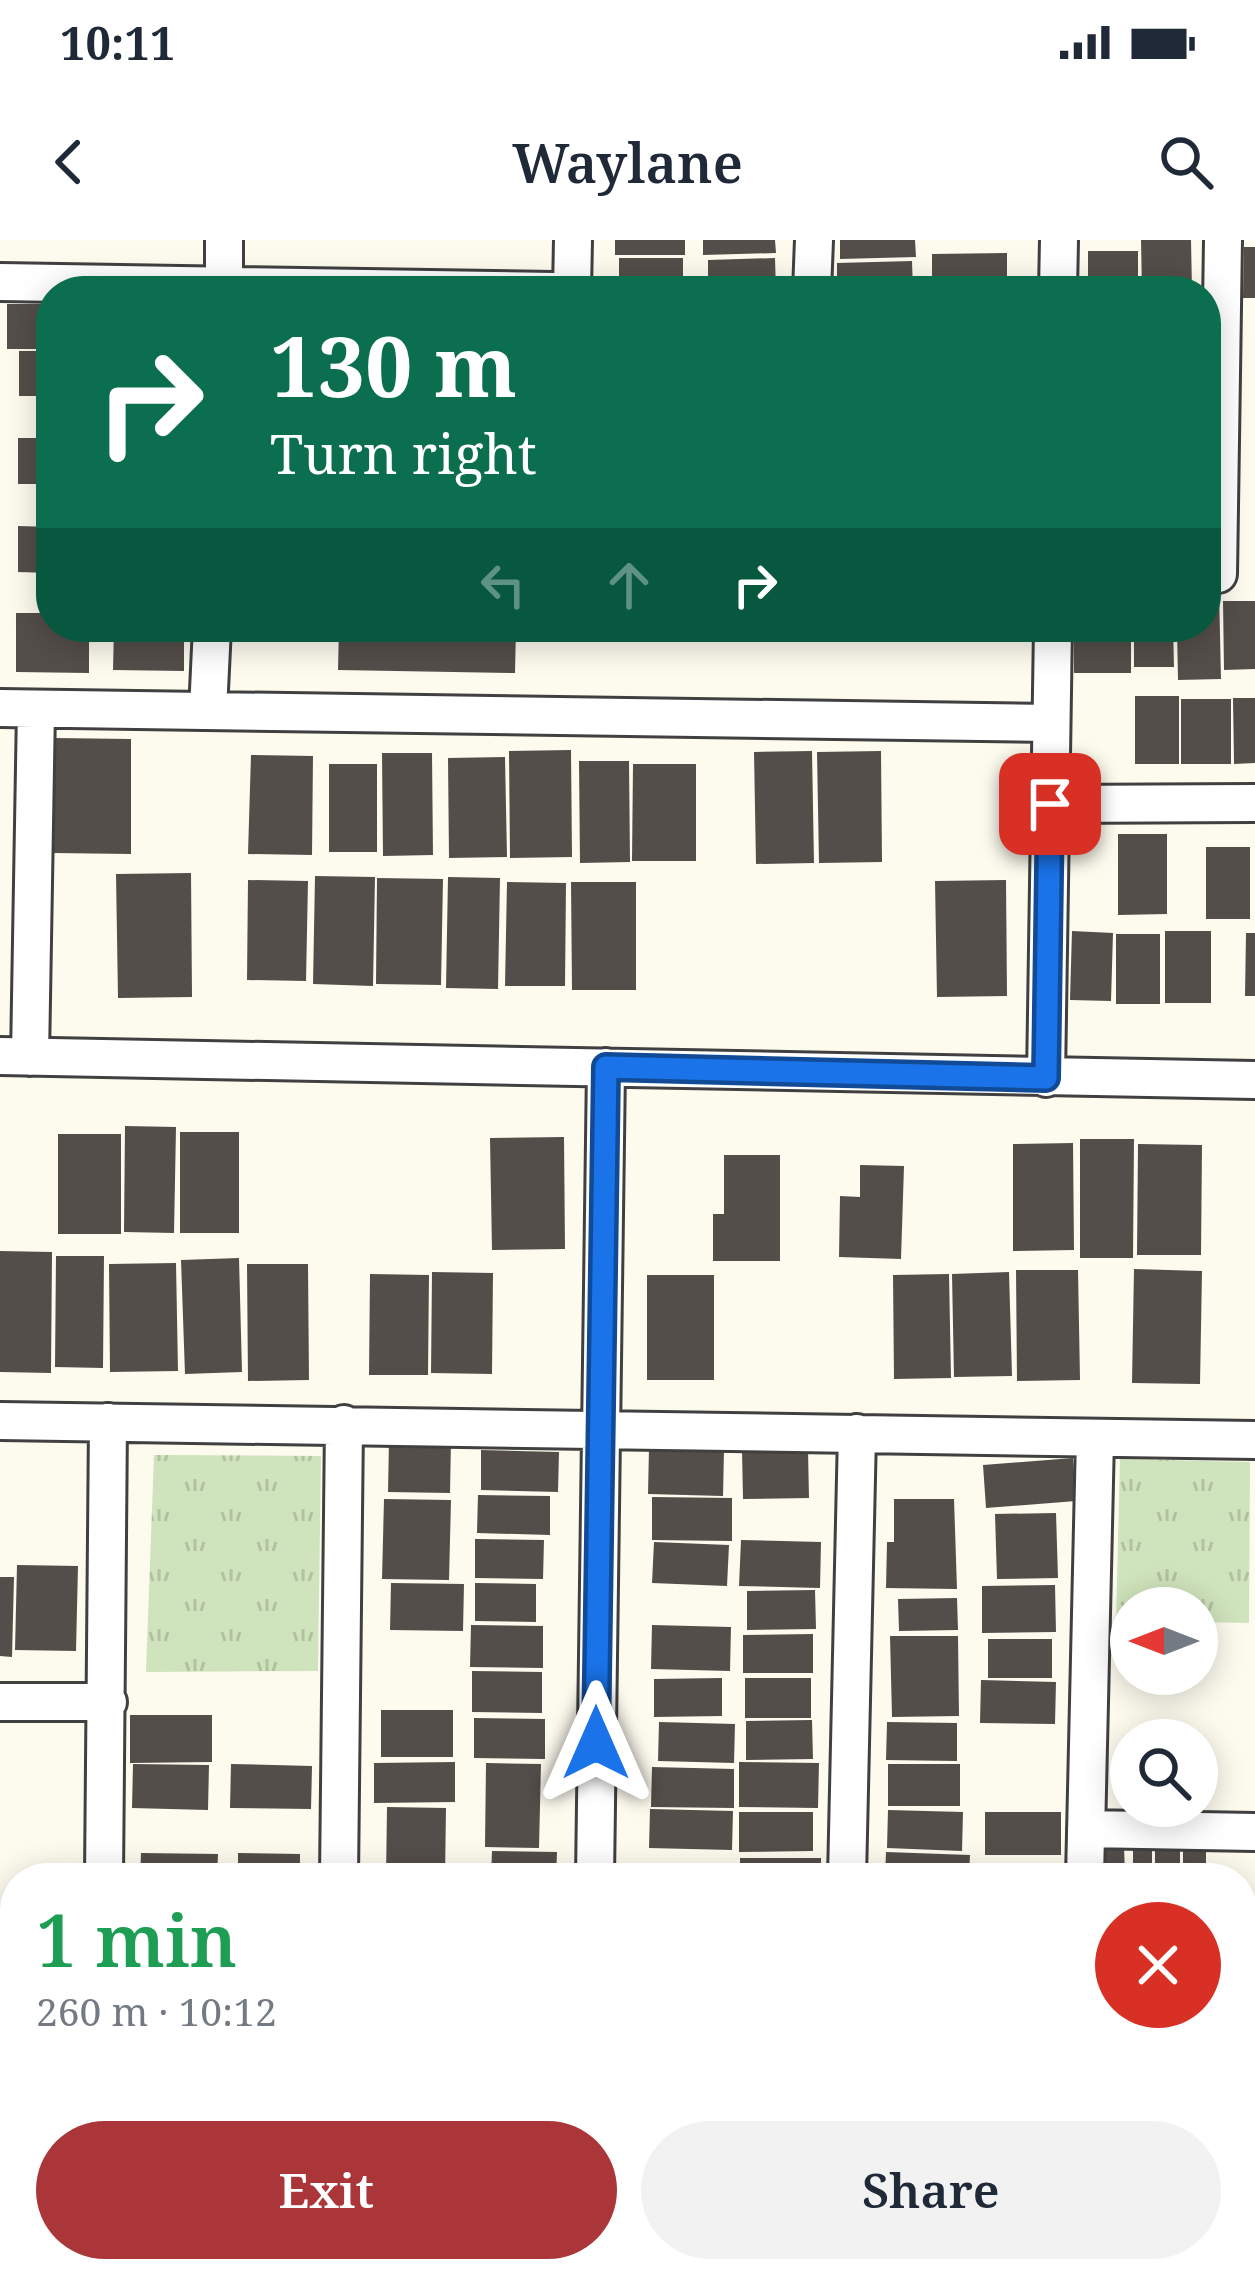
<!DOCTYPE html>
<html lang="en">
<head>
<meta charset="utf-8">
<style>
	:root { --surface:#fff; --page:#f2f2f3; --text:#1f2937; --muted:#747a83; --accent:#ab3639 }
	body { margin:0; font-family:"Noto Serif",serif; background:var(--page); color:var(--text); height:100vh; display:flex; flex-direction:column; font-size:45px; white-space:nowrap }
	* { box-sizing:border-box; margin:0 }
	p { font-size:39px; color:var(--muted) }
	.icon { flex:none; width:66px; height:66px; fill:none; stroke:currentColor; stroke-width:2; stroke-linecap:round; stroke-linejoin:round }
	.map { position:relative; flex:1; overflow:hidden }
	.sheet { position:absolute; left:0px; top:1623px; width:1257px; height:420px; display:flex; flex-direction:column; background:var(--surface); border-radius:48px 48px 0 0; box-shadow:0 6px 30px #0003 }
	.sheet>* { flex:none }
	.guide { position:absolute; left:36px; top:36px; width:1185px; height:366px; border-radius:48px; box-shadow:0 6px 30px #0003; background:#0b6e4f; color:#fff; overflow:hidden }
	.needle { width:78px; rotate:270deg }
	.controls { position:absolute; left:1110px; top:1347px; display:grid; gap:24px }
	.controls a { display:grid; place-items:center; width:108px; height:108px; border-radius:50%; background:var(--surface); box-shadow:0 6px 30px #0003; font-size:60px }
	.pin { position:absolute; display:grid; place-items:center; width:102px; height:102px; color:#fff; margin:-51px; border-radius:24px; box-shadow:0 6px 18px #0006 }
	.me { position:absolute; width:132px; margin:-66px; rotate:0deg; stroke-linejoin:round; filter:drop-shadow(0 0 9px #0008) }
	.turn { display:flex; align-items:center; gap:42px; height:252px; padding:0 36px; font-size:54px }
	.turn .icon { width:156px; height:156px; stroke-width:2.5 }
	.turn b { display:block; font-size:84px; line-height:102px }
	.lanes { display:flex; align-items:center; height:114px; padding:0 36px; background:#0003; justify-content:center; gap:60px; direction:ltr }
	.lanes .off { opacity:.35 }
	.round { display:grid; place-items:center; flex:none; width:126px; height:126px; border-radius:63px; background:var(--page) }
	.headline { display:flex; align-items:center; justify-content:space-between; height:204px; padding:0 36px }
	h1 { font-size:72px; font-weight:600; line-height:90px; color:#1e9e55 }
	.action { display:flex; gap:24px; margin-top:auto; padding:24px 36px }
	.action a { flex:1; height:138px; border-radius:72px; background:var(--accent); color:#fff; font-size:48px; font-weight:600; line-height:138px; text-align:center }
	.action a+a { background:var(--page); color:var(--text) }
	.status { display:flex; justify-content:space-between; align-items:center; height:84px; padding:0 60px; background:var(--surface); direction:ltr }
	.status svg { height:33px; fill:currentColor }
	header { display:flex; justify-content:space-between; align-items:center; height:156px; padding:0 36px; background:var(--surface); font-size:54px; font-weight:600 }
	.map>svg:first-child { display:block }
	.park { fill:url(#park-tufts) }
	.building { fill:#544e4a }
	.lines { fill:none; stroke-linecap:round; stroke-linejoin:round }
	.minor-casing { stroke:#404040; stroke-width:42 }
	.minor { stroke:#fff; stroke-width:36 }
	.route-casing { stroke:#114b97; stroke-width:30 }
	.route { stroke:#1a73e8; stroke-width:21 }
</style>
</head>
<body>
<div class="status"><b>10:11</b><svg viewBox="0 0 49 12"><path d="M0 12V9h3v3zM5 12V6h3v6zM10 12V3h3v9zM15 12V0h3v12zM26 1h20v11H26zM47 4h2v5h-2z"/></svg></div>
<header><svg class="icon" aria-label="back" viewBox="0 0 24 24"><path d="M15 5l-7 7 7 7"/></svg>Waylane<svg class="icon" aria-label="search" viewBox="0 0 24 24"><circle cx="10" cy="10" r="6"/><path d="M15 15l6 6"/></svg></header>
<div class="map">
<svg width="1255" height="2043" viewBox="0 0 1255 2043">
	<defs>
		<pattern id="park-tufts" width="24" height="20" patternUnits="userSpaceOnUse" patternTransform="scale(3)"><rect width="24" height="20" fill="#cfe3bc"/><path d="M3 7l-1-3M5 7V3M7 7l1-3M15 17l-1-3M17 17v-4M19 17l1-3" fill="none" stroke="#b1c2a0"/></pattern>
	</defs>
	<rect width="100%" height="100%" fill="#fdfaee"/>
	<path class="park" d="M154,1215L321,1216L318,1431L146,1432Z
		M1120,1219L1250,1222L1249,1383L1197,1382V1368H1131V1382H1116Z"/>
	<path class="building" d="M615,0H685V15H615Z
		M703,0H775L776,13L703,15Z
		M840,0H915L916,17L840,19Z
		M1141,0H1191L1192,51H1142Z
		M1244,7H1255V58H1243Z
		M1088,11H1138V51H1088Z
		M1007,13V51H932V14Z
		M619,18H683V40H619Z
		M775,18L776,51H708V20Z
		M912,21L913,51H837V23Z
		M7,64H51V109H7Z
		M19,111H51V156H19Z
		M18,198H51V244H18Z
		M18,286L51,287V333L18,332Z
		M1206,351H1219L1221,439L1178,440L1177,387H1206Z
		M1223,361H1255V429L1224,430Z
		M16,373H51V387H89V433L16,432Z
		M114,387H184V431L113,430Z
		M339,387H516L515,433L338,430Z
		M1074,387H1131V433H1074Z
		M1134,387H1173L1174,427H1134Z
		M1135,456H1179V524H1135Z
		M1233,458H1255V523L1234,524Z
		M1181,459H1231V524H1181Z
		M54,498L131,499V614L53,613Z
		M571,510L572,617L510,618L509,511Z
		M812,511L814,623L756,624L754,512Z
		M881,511L882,622L819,623L817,512Z
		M382,513H432L433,615L383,616Z
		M251,515L313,516L312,615L248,614Z
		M505,517L507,617L449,618L448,518Z
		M579,521H629L630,622L580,623Z
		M329,524H377V612H329Z
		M633,524H696V621H632Z
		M1118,594H1167V674L1118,675Z
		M1206,607H1250V679H1206Z
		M191,633L192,757L118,758L116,634Z
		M315,636L375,637L373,746L313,744Z
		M448,637L500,638L498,749L446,748Z
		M377,638L443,639L441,745L376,744Z
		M248,640L308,641L306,741L247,740Z
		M1006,640L1007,756L937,757L935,641Z
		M507,642L566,643L565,746H505Z
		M571,642H636V750H572Z
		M1072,691L1113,693L1111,761L1070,760Z
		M1165,691H1211V763H1165Z
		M1246,693H1255V756H1245Z
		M1116,694H1160V764H1116Z
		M125,886L176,887L174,993L124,992Z
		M180,892H239V993H180Z
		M58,894H121V994H58Z
		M564,897L565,1009L492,1010L490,898Z
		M1080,899H1134L1133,1018H1080Z
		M1073,903L1074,1010L1013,1011V904Z
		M1138,904L1202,905L1201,1015H1137Z
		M724,915H780V1021H713V974H724Z
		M860,925L904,926L901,1019L839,1017L840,956L860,957Z
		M0,1011L52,1012L51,1133L0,1132Z
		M56,1016H104L103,1128L55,1127Z
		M239,1018L242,1132L185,1134L181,1020Z
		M176,1023L178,1131L110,1132L109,1024Z
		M247,1024H308L309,1140L248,1141Z
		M1134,1029L1202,1031L1200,1144L1132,1143Z
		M1016,1030H1078L1080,1140L1017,1141Z
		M432,1032L493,1033L492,1134L431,1133Z
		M1009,1032L1012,1136L954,1137L952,1034Z
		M370,1034L429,1035L428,1135H369Z
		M949,1034L951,1138L894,1139L893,1035Z
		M647,1035H714V1140H647Z
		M389,1200L451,1201L450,1253L388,1252Z
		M649,1208L724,1210L723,1256L648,1254Z
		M481,1210L559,1212L558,1252L481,1250Z
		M808,1210L809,1258L743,1259L742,1211Z
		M1073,1218L1076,1261L986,1268L983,1225Z
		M478,1255L550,1256V1295L477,1293Z
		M652,1257L732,1258V1301L652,1300Z
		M384,1259L451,1260L449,1340L382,1339Z
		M894,1259H954L957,1349L886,1348L887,1302H894Z
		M1056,1273L1058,1338L997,1339L995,1274Z
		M475,1299L544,1300L543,1339L475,1338Z
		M741,1300L821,1302L820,1348L739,1346Z
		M654,1302L729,1305L727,1346L652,1343Z
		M17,1325L78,1326L76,1411L15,1410Z
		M0,1337H14L12,1417L0,1416Z
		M391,1343L464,1344L463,1391L390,1390Z
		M475,1343L536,1344V1382L475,1381Z
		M1055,1345L1056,1392L982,1393V1346Z
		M815,1350L816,1389L747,1390V1351Z
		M957,1358L958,1390L899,1391L898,1359Z
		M471,1385L543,1386V1428L470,1427Z
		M652,1385L731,1387L730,1431L651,1429Z
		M813,1394V1433H743V1395Z
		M890,1396H958L959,1476L892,1477Z
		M988,1399H1052V1438H988Z
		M472,1431L542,1432V1473L472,1472Z
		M722,1438V1476L654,1477V1439Z
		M745,1438H811V1478H745Z
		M981,1440L1056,1442L1055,1484L980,1483Z
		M381,1470H453V1517H381Z
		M130,1475H212V1522L130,1523Z
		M474,1478L545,1479V1519L474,1518Z
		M812,1480L813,1519L746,1520V1481Z
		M659,1482L735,1484L734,1523L658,1521Z
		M887,1482L957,1483V1521L886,1520Z
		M455,1522V1562L374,1563V1523Z
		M739,1522L819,1523L818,1568L739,1567Z
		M486,1523L541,1524L539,1608L485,1607Z
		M133,1524L209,1525L208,1570L132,1568Z
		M231,1524L312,1526L311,1569L230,1568Z
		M888,1524H960V1566H888Z
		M652,1527L734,1529V1568L651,1567Z
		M387,1567L446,1568L445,1638H386Z
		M650,1569L733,1571L732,1610L649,1608Z
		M888,1570L963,1572L962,1611L887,1608Z
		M739,1572H813V1611L739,1612Z
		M985,1572H1061V1615H985Z
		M1124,1605L1125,1638H1102L1101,1606Z
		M1133,1606H1152V1638H1133Z
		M1155,1606H1180V1638H1155Z
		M1183,1608H1206V1638H1183Z
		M492,1611L557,1612L556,1638H491Z
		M886,1612L970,1615L969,1638H885Z
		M141,1613L218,1614L217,1638H140Z
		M238,1613L300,1614V1638H238Z
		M740,1618H821V1638H740Z
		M1242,1664H1255V1716L1242,1717Z
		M1249,1905L1255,1924V1951L1245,1954L1242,1908Z
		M0,2017L15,2018V2043H0Z
		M143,2028H205V2043H143Z
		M379,2028H449L448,2043H379Z
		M466,2028H540V2043L466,2042Z
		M649,2028H714L715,2043H649Z
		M747,2028H811V2043H747Z
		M883,2028H960V2043H883Z
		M1126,2028H1183L1184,2032L1151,2043H1131Z"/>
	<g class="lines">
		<g class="minor-casing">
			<path id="minor" d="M0,42L553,51
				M224,51V0
				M572,51L573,0
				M812,51L814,0
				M1058,51L1059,0
				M1218,334L1223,0
				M0,468L1051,483
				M208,471L212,387
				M1050,564L1255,563
				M0,816L1255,840
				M30,817L36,469
				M1046,838L1053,387
				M0,1181L1255,1200
				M0,1462H108
				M1086,1589L1255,1592
				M104,1638L108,1182
				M339,1638L344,1184
				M595,1638L606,827
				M847,1638L857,1193
				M1085,1638L1095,1198
				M0,1738H15
				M1242,1739H1255
				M1242,1887L1255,1883
				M0,1995H15
				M1077,2035V2028
				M97,2043V2028
				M334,2043V2028
				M592,2043V2028
				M839,2043V2028"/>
		</g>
		<use href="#minor" class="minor"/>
	</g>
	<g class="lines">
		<g class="route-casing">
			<path id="route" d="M596,1503L606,827L1046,838L1050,564"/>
		</g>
		<use href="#route" class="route"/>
	</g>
</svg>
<div class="controls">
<a><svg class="needle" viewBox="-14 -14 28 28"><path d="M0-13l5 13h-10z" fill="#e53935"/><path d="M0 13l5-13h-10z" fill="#747a83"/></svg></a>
<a><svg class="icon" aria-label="search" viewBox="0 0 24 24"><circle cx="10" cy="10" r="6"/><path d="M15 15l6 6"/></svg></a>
</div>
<div class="pin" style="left:1050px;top:564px;background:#d93025"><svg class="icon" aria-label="arrive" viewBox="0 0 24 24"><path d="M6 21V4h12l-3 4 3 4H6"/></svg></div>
<svg class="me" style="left:596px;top:1503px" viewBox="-20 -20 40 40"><path d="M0-17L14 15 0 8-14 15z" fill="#1a73e8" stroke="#fff" stroke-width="4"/></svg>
<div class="guide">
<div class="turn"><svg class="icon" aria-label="right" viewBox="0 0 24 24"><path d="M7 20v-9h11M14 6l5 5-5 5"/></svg><div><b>130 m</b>Turn right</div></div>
<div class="lanes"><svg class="icon off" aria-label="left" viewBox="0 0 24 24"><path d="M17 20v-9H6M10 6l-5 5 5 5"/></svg><svg class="icon off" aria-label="ahead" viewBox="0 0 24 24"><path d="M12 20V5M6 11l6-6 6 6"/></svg><svg class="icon" aria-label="right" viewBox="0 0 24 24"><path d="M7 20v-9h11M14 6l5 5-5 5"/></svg></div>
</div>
<section class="sheet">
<div class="headline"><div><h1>1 min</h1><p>260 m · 10:12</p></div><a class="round" style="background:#d93025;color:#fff"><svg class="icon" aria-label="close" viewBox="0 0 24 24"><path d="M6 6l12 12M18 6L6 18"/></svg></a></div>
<div class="action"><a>Exit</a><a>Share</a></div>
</section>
</div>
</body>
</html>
